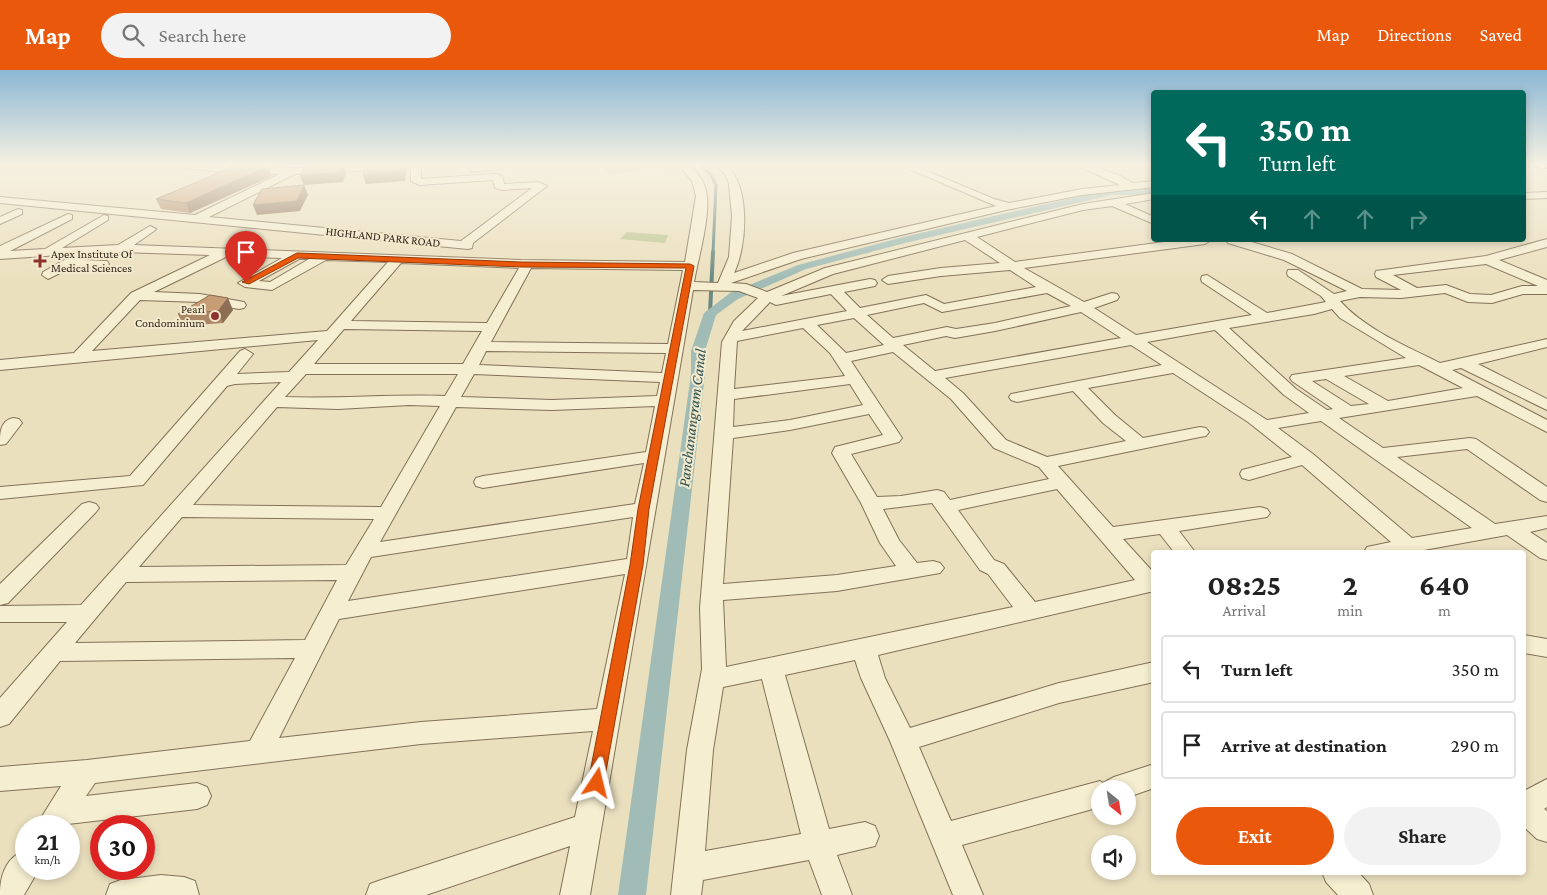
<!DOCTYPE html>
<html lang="en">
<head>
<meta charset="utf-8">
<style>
	:root { --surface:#fff; --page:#f2f2f2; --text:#222; --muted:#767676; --line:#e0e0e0; --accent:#ea580c }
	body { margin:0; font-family:"Crimson Pro",serif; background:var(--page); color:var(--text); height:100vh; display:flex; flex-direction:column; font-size:19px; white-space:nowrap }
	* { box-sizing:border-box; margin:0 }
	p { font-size:16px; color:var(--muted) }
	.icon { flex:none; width:28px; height:28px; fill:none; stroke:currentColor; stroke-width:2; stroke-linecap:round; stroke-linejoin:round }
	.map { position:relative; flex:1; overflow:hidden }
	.sheet { position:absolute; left:1151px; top:480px; width:375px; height:325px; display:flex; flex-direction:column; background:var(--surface); border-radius:5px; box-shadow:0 2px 8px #0003 }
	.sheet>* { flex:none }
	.banner { position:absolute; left:1151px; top:20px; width:375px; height:152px; border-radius:5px; box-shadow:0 2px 8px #0003; background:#00695c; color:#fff; overflow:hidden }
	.needle { width:32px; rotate:150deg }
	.tools { position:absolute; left:1091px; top:710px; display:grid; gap:10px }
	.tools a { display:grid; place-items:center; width:45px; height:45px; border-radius:50%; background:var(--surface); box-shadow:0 2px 8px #0003; font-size:25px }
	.speed { position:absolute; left:15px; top:745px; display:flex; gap:10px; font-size:25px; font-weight:700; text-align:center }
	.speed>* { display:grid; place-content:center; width:65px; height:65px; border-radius:50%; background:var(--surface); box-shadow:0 2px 8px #0003; line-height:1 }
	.speed small { font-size:12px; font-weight:400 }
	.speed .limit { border:8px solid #d22; background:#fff; color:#111 }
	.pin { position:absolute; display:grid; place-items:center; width:42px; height:42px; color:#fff; margin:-51px -21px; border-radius:50% 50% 50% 0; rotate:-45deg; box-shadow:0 0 5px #0007 }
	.pin .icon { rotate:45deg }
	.me { position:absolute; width:55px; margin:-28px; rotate:10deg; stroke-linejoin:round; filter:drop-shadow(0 0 4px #0008) }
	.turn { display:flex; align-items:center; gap:18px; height:105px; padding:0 25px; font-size:22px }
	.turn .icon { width:65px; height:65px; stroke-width:2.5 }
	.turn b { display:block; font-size:35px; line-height:42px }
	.lanes { display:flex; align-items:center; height:48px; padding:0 25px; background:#0003; justify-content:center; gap:25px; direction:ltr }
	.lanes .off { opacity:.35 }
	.eta { display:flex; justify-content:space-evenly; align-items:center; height:85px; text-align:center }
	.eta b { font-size:30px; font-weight:700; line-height:35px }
	.action { display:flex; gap:10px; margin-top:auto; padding:10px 25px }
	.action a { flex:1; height:58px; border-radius:30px; background:var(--accent); color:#fff; font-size:20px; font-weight:700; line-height:58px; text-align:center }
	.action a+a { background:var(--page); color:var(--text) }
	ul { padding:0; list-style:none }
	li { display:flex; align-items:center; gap:15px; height:68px; margin:0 10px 8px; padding:0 15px; border:2px solid var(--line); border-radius:5px }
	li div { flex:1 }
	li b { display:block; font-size:19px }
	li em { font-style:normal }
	header { display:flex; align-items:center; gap:30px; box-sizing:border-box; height:70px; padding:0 25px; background:var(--accent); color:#fff }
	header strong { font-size:24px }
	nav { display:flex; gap:28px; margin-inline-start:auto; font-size:18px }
	.search { width:350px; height:45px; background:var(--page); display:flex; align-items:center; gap:12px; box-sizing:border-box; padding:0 18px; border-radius:28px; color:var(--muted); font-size:19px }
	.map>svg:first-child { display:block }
	.green { fill:#bec793 }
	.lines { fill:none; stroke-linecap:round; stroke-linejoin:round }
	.stream-far1 { stroke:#6a8983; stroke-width:3 }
	.stream { stroke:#6a8983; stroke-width:4 }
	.canal { fill:#a1bcb6; fill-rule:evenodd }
	.street-casing { stroke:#827158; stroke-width:2 }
	.street { fill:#f6eed1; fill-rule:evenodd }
	.rail { stroke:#32281c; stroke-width:2; stroke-dasharray:5 5; stroke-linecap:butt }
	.wall { fill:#ab8765 }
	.shaded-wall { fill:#8b6e53 }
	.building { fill:#c79d76; stroke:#8b6e53 }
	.route { fill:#ea580c; stroke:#983908 }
	.poi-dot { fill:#8d322c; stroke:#f3eacd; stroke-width:2 }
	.labels { text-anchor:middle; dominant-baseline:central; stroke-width:4; stroke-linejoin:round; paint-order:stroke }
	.far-street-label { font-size:12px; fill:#32281c; stroke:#f3eacd }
	.far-poi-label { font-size:12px; fill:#32281c; stroke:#f3eacd; text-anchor:start }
	.water-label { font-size:16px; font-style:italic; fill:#2c5151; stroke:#f3eacd }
</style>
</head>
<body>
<header>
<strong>Map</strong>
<div class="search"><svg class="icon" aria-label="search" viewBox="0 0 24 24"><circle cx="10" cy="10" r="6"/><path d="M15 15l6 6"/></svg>Search here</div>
<nav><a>Map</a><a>Directions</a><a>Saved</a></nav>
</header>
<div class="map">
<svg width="1547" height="825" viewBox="0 0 1547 825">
	<rect width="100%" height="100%" fill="#ebe0be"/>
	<path class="green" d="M602,95H673L675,97L609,104Z
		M627,162L668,165L665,173L620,169Z"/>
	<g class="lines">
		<path class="stream-far1" d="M700,95L711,105L716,115L713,183"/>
		<path class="stream" d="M710,243L713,182"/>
		<path class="canal" d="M1112,119H1154V125H1112L905,173L806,199L738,229L716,245L705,281V304L646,825H618L691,304V281L704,243L730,223L798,195L903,167Z"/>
		<g class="street-casing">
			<path id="street" d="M179,95L295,98L421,95V109L495,104L502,106L504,114L538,112L547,116L473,173L472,178L468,179L0,133V127L195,145L280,104L235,103L184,98ZM411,98V111L419,115L493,110L495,118L502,120L532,118L461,171L209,147L295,104Z
				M469,95H510L505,98L474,102L471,101Z
				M679,95H689C696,101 702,108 705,117C713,140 698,188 694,212L718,213L729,187L732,146L729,114L726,105L715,95H726C751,116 747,177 734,203L793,183L996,136L900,95H913L994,129L1009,133L1082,119L1120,115L1076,95H1090L1118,105L1133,113L1154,111V117L1082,125L1006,140L801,189L731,213L746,214L767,222L825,198L1083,134L1154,123V129L1125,134L1154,147V154L1112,136L1083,140L977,167L1015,192L1179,170H1211L1205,174L1024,198L1084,232L1112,223L1117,224L1119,227L1117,230L1094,238L1136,265L1252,245L1202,212L1201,209L1202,206L1207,205L1267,243L1326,232L1321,226L1288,206L1287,203L1288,200H1298L1334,224L1347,221L1284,190L1228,173L1226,170H1245L1292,184L1362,219L1401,220L1376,207L1375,204L1376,201L1486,186L1547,169V177L1499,190L1547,210V224H1523L1492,233L1468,232L1445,223L1401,228L1360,227L1340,231C1365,259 1406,276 1440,293L1547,269V277L1478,294L1547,329V340L1461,298L1452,300L1547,350V362L1477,326L1339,348L1383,378L1470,368L1476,369L1547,417V432L1540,430L1467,379L1397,387L1495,454L1547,446V458L1530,462L1547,473V490L1540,488L1507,465L1424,480L1425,482H1364L1367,477L1391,472L1302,395L1249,410L1242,408L1240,404L1242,400L1292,387L1248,352L1173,303L1088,318L1115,345L1143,368L1200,357L1206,358L1209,362L1206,366L1200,367L1058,396L1113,457L1260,437L1267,439L1270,443L1267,447L1179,461L1195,482H1174L1160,464L1123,469L1154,503V521L878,585L885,608L910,658L1059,613L1154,592V612L1059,633L919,677L951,751L1100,711L1103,713L1114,707L1154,694V718L1128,727V719H1100V737L962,775L983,825H953L890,671L861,608L855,590L785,605L829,759L865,752L875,756L879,766L875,776L837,785L852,825H822L809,790L703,810L701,825H671L687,680L702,599L700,538L722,272L734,251L758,228L739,221L693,220L590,825H560L570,776L426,825H366L370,814L381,810L575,747L593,661L421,674L95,713L86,726L197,713L207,717L211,726L207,735L197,739L68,754L66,756H36L61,716L0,721V697L87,690L250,671L295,588L60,591L9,654L0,657V628L67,552H0V536L81,535L281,312L235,314L227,316L143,415L0,429V417L130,406L240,281L245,279L253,284L237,304L289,302L318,270L0,300V290L74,283L131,223L210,185L121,182L95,183L83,190L107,191L109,194L107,197L70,198L48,209L42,205L43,202L75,184L0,189V176L68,144L72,145V149L10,181L45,179L104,145L108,146V150L62,178L118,175L150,156L156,159L154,161L134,175L521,190L685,192L696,126L692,111ZM965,170L1000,193L941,198L888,206L882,210L888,214L941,206L1010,200L1036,217L944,234L926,225L860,238L844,222L875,216L877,213L875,210L870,209L781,226L833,204ZM228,186L282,188L238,213L245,217L272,220L326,190L388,192L327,261L92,281L140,230L200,232L239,239L244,238L246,235L244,232L200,224L154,222ZM299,189H309L270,212L259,211ZM401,193L519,198L487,253L351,251ZM1486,194L1538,216H1522L1491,225L1470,224L1446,215L1417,218L1393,205ZM531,198L683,200L668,274L491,272ZM1047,223L1071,236L995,253L956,259L947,257L893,268L867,245L924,233L942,242ZM831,224L847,241L742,261L770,232L776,235ZM1332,239L1340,248L1406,288L1292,305L1290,308L1292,311L1333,339L1327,340L1296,319L1229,258L1314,244ZM1081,242L1121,268L935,301L903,275L946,266L955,268L995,261ZM854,248L884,275L846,283L817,255ZM803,258L830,283L845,306L734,319L737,271ZM344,259L482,261L463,294H314ZM1215,260L1284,325L1309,343L1267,350L1147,272ZM1131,275L1162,295L1011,324L1009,327L1011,330L1017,332L1073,321L1103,353L1126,371L1047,387L1006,370L963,323L945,308ZM486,281L666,283L662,303L479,295ZM893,282L951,329L994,378L1039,397L1049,409L950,430L944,422L937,420L901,426L877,427L851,384L899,372L902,368L851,291ZM1419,295L1463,318L1388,331L1344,306ZM306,304H458L445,326C392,324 339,329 285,327ZM474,304L660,312L657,326L552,330L461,327ZM1326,309L1369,334L1351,336L1312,311ZM850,314L863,335L790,350L733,357L734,329ZM409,335L440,336L381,437L193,435L277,337L338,339ZM655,336L646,382L483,406L476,408L474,412L476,416L483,418L644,393L635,434L380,472L456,337L552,340ZM869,344L883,365L835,377L832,383L861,433L880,473L896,496L837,505L723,514L733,368L790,360ZM1321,351L1472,458L1412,468L1313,384L1278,358ZM1057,419L1135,510L1035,532L1004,494L994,490L958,440ZM932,433L980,500L988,504L1013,537L726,597L723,530L837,521L940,503L944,498L940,493L933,491L917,493L899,470L883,439ZM182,447L374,449L346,495L139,497ZM633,447L627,489L348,531L371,487ZM625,504L597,639L421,652L279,668L339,549ZM337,510L305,570L75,573L126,512ZM762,609L801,764L705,781L713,680L723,617Z
				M1547,122V128L1524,129V123Z
				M18,139L22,140V144L0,154V147Z
				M13,348L19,349L22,353L6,374L0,375C0,363 0,351 13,348Z
				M89,432L96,434L99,438L96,442L8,533L0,535V514L82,434Z
				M1524,565L1547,569V587L1524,583Z
				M1547,709V737L1544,739L1547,741V772L1537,769L1524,757V721Z
				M26,780V799H39L24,825H0C0,805 6,787 26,780Z
				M1322,802H1358L1369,814L1373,825H1338L1326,812Z
				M161,805L184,807L195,811L199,825H106L110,814L121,810Z"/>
		</g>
		<use href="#street" class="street"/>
		<path class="rail" d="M1524,96L1547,98"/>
	</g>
	<path class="wall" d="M212,105L272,106L190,143L161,139L156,129L212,106Z
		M233,240L223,253L183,256L178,244Z"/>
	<path class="shaded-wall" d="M343,95H344L346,103L343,112L304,115L308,125L300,141L257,145L253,135L304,115L300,106Z
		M403,95H405L407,100L405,111L366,114L363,105Z
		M268,96L272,106L190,143L186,133Z
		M228,228L233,240L223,253L218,241Z"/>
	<path class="building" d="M325,95H343L340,102L300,106L305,96Z
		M366,95H403L402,101L363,105Z
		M234,96H268L186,133L156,129L214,105H212Z
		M304,115L297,131L253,135L262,119Z
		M210,225L228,228L218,241L178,244Z"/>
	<linearGradient id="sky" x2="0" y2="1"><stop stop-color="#8bb7d4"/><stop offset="0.45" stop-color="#f6f1e2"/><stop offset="1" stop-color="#f6f1e2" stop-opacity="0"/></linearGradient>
	<rect width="1547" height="210" fill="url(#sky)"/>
	<path class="route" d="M297,183L521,192L690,194L694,196L649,439L643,495L603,718L597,720L591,718L588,713L630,495L638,439L686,198L521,197L298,188L249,214L242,212Z"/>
	<g class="poi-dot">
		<path d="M37.5 183.5h5v5h5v5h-5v5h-5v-5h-5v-5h5z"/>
		<circle cx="215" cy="246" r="5"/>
	</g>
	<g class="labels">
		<g class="far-street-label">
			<text transform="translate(383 167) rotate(6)">HIGHLAND PARK ROAD</text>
		</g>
		<g class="far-poi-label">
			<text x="51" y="184">Apex Institute Of<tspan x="51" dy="14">Medical Sciences</tspan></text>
			<text x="205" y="239" text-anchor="end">Pearl<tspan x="205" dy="14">Condominium</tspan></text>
		</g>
		<g class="water-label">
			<text transform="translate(692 348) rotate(-83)">Panchanangram Canal</text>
		</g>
	</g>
</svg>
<div class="tools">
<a><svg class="needle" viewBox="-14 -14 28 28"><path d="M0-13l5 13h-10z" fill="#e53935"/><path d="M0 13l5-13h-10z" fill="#767676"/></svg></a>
<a><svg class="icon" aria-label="sound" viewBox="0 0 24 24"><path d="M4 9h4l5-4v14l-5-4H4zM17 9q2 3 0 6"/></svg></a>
</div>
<div class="speed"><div>21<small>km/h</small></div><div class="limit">30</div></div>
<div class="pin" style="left:246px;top:212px;background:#d93025"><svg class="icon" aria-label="arrive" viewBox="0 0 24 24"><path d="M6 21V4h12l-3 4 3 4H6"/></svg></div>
<svg class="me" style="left:597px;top:713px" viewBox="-20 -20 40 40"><path d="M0-17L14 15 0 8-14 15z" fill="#ea580c" stroke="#fff" stroke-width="4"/></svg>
<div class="banner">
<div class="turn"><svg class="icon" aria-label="left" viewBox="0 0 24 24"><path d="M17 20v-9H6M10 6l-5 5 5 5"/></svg><div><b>350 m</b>Turn left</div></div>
<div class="lanes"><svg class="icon" aria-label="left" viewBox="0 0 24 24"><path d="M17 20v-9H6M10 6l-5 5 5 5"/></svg><svg class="icon off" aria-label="ahead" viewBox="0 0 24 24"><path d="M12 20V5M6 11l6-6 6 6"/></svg><svg class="icon off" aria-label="ahead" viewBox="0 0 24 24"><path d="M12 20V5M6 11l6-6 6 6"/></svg><svg class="icon off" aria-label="right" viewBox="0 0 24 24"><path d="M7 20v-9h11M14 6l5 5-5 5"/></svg></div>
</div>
<section class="sheet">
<div class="eta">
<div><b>08:25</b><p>Arrival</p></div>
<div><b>2</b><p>min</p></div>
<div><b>640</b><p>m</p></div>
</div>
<ul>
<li><svg class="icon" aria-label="left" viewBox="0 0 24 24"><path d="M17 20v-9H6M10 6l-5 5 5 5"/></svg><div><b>Turn left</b></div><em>350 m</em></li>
<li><svg class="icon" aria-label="arrive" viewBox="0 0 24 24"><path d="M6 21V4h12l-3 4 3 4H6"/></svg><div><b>Arrive at destination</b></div><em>290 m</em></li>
</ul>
<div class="action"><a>Exit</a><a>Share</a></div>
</section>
</div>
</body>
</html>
